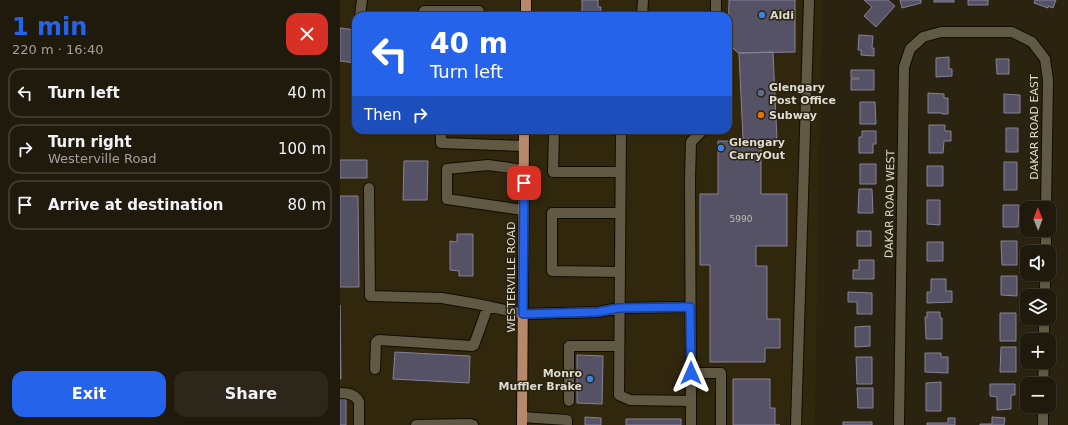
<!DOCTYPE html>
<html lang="en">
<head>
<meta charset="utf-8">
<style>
	:root { --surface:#1f1a0c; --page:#2c271a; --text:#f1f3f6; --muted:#a1a19d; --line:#3c382d; --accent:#2563eb }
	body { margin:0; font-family:"DejaVu Sans",sans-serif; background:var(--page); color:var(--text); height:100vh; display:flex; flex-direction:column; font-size:15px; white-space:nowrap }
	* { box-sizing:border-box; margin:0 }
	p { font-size:13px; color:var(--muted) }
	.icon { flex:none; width:22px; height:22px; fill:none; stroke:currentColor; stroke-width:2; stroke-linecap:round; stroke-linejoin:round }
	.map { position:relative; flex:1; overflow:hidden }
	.drawer { display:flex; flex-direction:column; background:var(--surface); width:340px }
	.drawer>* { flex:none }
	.top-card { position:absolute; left:12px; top:12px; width:380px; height:122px; border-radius:12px; box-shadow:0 1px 3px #0004,0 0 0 1px var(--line); background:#2563eb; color:#fff; overflow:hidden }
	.needle { width:26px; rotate:359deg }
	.fabs { position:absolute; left:680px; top:201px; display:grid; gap:8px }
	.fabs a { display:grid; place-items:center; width:36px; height:36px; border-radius:8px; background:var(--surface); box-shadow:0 1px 3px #0004,0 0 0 1px var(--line); font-size:20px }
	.pin { position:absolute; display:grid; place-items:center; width:34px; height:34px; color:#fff; margin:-17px; border-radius:8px; box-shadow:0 2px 6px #0006 }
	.me { position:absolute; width:44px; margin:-22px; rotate:0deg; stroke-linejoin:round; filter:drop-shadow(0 0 3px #0008) }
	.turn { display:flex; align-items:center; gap:14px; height:84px; padding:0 12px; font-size:18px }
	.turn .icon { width:52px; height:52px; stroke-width:2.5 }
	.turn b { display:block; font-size:28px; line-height:34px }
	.then { display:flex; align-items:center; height:38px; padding:0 12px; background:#0003; gap:8px; font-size:15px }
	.round { display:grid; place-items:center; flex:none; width:42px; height:42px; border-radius:12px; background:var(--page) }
	.head { display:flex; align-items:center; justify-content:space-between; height:68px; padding:0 12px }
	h1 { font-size:24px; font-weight:800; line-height:30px; color:var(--accent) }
	.primary-button { display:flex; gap:8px; margin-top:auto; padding:8px 12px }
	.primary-button a { flex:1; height:46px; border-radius:12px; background:var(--accent); color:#fff; font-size:16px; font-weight:800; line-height:46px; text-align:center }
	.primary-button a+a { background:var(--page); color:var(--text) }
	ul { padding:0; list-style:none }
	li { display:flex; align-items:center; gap:12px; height:50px; margin:0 8px 6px; padding:0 4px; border:2px solid var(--line); border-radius:12px }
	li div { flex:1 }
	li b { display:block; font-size:15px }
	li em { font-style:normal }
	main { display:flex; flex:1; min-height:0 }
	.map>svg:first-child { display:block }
	.built { fill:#30270d; fill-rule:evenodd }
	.building { fill:#555266; stroke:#868298 }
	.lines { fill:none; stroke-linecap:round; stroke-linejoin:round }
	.minor-casing { stroke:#120c00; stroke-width:12 }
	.major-casing { stroke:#120c00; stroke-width:12 }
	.minor { stroke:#605944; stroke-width:10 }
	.major { stroke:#b8886a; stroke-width:10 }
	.route-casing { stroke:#184099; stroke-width:10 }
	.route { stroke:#2563eb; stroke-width:7 }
	.shop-dot { fill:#3f7fe0; stroke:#292310; stroke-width:1.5 }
	.service-dot { fill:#5c6f8a; stroke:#292310; stroke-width:1.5 }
	.food-dot { fill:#e8710a; stroke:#292310; stroke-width:1.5 }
	.labels { text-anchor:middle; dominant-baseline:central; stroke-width:3; stroke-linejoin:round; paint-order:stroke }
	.number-label { font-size:9px; fill:#bcb9b6 }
	.poi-label { font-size:11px; font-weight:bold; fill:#dfdbd0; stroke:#292310; text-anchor:start }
	.street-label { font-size:11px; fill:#dfdbd0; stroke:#292310 }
</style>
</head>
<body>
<main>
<section class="drawer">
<div class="head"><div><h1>1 min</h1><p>220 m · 16:40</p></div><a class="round" style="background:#d93025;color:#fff"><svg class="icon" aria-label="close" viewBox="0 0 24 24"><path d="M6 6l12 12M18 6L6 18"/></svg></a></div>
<ul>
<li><svg class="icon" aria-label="left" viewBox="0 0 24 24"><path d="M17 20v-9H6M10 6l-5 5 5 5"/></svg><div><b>Turn left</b></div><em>40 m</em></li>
<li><svg class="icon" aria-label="right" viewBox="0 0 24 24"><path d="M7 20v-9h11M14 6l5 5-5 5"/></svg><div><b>Turn right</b><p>Westerville Road</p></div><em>100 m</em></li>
<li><svg class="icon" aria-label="arrive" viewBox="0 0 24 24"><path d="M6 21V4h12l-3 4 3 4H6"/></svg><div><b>Arrive at destination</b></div><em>80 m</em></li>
</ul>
<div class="primary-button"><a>Exit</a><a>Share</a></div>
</section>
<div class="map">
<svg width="728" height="425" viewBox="0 0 728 425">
	<rect width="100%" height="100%" fill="#292310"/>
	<path class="built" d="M0,0H482L475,425H0ZM16,16H388V130H16Z"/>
	<path class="building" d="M242,0H258V7H261L260,16H241V12H242Z
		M389,0H455V52L398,53L388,43Z
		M524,0H548L555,6L536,27L524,16L532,7Z
		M560,0H581V3L562,8Z
		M594,0H614V2H594Z
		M628,0H648V5H628Z
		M695,0H716L713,8L708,6V8L694,3Z
		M0,28L16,30V63L0,61Z
		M519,35L533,36L532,48H534V56L521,55V50H518Z
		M433,52L437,140L403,139L399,53Z
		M609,57V69H612V76L596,77V58Z
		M656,59H669V74H657Z
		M511,70H534V90H511V79H519V78H511Z
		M588,93L604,94V98H608V114H602V113H588Z
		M664,94L680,95V113H664Z
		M520,102H535L536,124H520Z
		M589,125H605V131H611V141H604L603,153H589Z
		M666,128H678V152H666Z
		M522,131H536V144H533V153H519V137H522Z
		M378,141H421V194H447V246H416V266H427V319H440V348H425V362H370V265H360V194H378Z
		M0,160H27V178H0Z
		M64,161H88L87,200H63Z
		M664,162H677V190H664Z
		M520,164H536V184H520Z
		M587,166H603V186H587Z
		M519,189H532L533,213H518Z
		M0,196H18L19,287H0Z
		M587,200H600V225L587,224Z
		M663,205H679L678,227H663Z
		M517,231H531V246H517Z
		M117,234H133V276H119V271L110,270V241L117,242Z
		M661,241H677V265H662Z
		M587,242H603V261H587Z
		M519,260H534V279H513V270H519Z
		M661,276H677V296L661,295Z
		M591,279H606V291H612V302L587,303V292H591Z
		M508,292L532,293V314H517V302H508Z
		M0,305L1,379H0Z
		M587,312H600V318H602V339H586L585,317H587Z
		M660,313H676V341H660Z
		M530,326V346L515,347V327Z
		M661,347H676V372H660Z
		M55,352L130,356L129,383L53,379Z
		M585,353H601V357H608V373L585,372Z
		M237,355L263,356L262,404L237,403Z
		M516,357H532V384H517Z
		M393,379H430V408H435V425H440H393Z
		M601,382V411H586V383Z
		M650,384H675V395H671V409L657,410V397L650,396Z
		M517,388H533V408H518Z
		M0,396L6,397V425H0Z
		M245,417L261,418V425H245Z
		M652,417L665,418L664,425H640V424H652Z
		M608,418H615V425H587V423H608Z
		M286,419H341V425H286Z
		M503,422H532V425H503Z"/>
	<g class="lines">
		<g class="minor-casing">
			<path id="minor" d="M376,0V16
				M84,11H139V16
				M20,16L22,0
				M302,16L303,0
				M101,130V143L184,146
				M214,130L213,172H280
				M281,130L279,395L290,400L351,401V425
				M29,188L30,296L102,298L137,304L183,314L258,312L279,308L350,307
				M183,210L107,199V169L148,165L184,170
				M706,252V230
				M280,272L212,271V213H280
				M705,296V274
				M704,340V318
				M35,369L36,342L39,340L132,346L134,345L148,306
				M351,373H381V425
				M703,384L704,362
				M0,393C8,393 16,394 19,402V425
				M229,401V346H279
				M351,401L350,180L351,142L363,130
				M182,417L227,420V425
				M76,425L130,424L133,425
				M456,425L469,0
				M559,425L564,67L570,49L583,37L601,32H672L692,42L705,59L708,80L706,208
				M703,425V406"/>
		</g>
		<g class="major-casing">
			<path id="major" d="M186,16V0
				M182,425L184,130"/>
		</g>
		<use href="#minor" class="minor"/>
		<use href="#major" class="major"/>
	</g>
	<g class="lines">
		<g class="route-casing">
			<path id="route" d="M184,183L183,314L258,312L279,308L350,307L351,373"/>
		</g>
		<use href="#route" class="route"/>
	</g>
	<g class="shop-dot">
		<circle cx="422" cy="15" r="4"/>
		<circle cx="381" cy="148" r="4"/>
		<circle cx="250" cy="379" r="4"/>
	</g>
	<circle class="service-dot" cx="421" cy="93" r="4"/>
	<circle class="food-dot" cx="421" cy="115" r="4"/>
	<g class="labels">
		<g class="number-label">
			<text x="401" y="219">5990</text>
		</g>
		<g class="poi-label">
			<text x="430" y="15">Aldi</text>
			<text x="429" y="87">Glengary<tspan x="429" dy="13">Post Office</tspan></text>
			<text x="429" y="115">Subway</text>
			<text x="389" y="142">Glengary<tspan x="389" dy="13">CarryOut</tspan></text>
			<text x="242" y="373" text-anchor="end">Monro<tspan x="242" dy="13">Muffler Brake</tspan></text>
		</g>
		<g class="street-label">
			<text transform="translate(694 127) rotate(-90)">DAKAR ROAD EAST</text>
			<text transform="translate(550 204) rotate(-89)">DAKAR ROAD WEST</text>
			<text transform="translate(171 277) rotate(-90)">WESTERVILLE ROAD</text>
		</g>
	</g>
</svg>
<div class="fabs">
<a><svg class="needle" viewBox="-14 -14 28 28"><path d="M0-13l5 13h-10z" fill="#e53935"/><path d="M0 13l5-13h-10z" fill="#a1a19d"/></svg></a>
<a><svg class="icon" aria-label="sound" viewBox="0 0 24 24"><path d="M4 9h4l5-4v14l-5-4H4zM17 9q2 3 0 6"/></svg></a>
<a><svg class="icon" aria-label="layers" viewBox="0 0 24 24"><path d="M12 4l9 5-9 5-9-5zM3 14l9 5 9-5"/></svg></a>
<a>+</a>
<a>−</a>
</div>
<div class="pin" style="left:184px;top:183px;background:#d93025"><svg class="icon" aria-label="arrive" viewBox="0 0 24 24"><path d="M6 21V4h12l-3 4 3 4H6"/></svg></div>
<svg class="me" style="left:351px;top:373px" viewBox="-20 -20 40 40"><path d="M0-17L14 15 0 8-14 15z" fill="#2563eb" stroke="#fff" stroke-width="4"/></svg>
<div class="top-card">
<div class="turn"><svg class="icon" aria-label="left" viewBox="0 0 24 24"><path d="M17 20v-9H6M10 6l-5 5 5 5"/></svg><div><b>40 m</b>Turn left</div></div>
<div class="then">Then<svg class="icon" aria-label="right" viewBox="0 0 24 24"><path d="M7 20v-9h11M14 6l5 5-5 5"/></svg></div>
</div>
</div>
</main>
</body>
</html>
